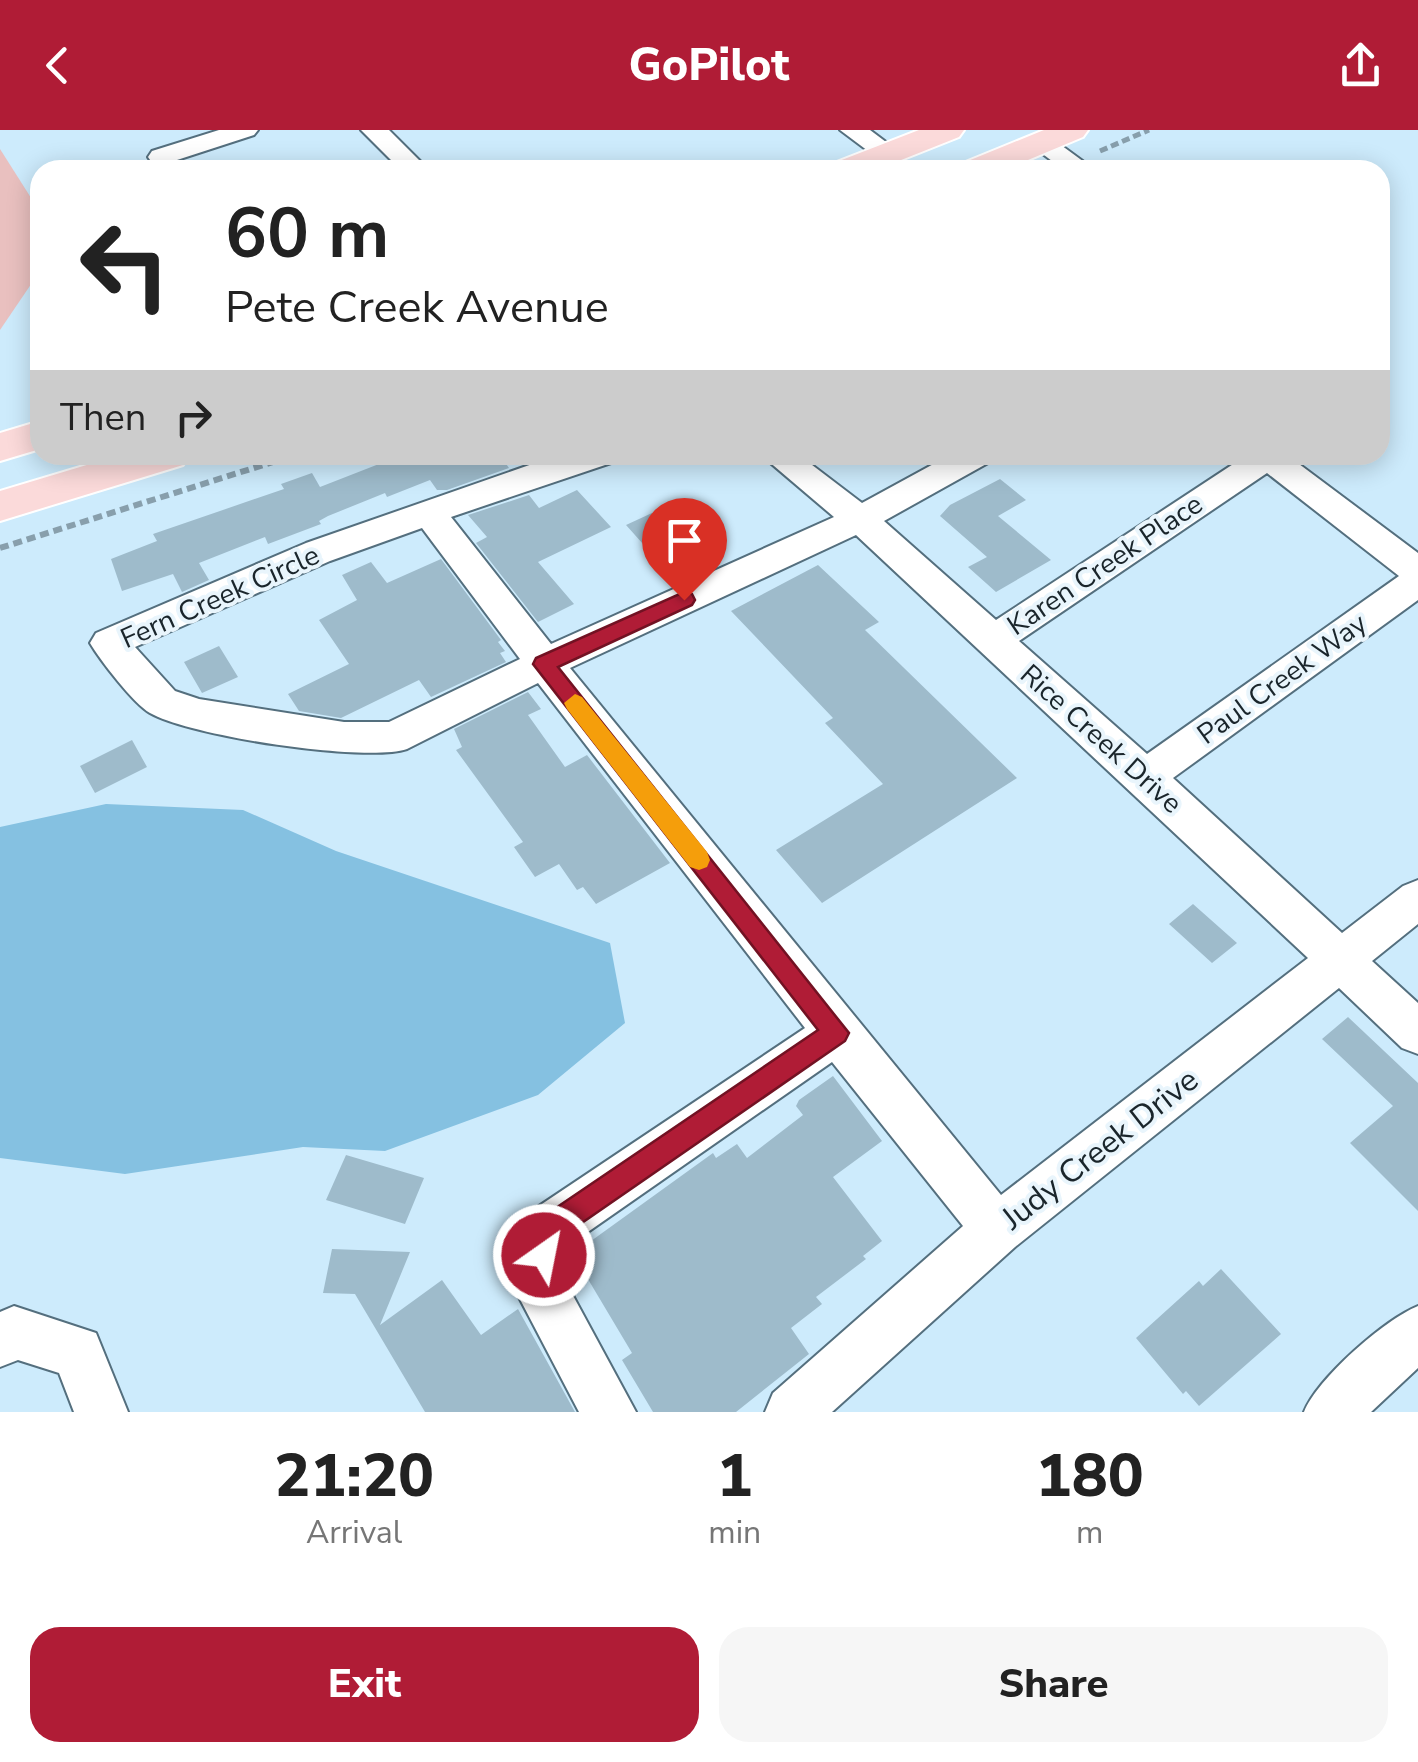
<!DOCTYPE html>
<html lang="en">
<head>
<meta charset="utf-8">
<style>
	:root { --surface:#fff; --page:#f6f6f6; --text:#222; --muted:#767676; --accent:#b01c36 }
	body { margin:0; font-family:"Nunito Sans",sans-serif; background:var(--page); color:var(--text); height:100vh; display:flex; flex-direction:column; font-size:38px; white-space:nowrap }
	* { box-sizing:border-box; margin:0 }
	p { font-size:32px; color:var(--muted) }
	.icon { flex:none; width:55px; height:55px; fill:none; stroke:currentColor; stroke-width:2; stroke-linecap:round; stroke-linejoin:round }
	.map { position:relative; height:1282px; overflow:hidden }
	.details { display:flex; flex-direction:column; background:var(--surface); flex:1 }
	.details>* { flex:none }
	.banner { position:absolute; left:30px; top:30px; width:1360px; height:305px; border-radius:30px; box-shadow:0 5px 25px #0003; background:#fff; color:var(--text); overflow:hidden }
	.pin { position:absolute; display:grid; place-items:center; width:85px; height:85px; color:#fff; margin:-102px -42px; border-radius:50% 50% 50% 0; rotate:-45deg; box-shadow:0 0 10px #0007 }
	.pin .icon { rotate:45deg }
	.me { position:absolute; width:110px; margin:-55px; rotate:33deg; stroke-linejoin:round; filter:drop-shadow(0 0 8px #0008) }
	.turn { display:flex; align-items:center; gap:35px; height:210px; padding:0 30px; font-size:45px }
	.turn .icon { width:130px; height:130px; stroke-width:2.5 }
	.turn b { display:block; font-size:70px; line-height:85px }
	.then { display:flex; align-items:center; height:95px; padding:0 30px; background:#0003; gap:20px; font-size:38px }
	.eta { display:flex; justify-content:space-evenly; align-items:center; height:170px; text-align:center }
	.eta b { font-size:60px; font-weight:800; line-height:70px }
	.primary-button { display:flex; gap:20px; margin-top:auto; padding:20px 30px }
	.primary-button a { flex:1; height:115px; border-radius:30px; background:var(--accent); color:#fff; font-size:40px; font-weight:800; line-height:115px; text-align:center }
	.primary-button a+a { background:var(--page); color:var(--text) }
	header { display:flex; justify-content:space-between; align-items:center; height:130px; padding:0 30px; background:var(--accent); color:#fff; font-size:45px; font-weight:800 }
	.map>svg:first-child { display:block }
	.green { fill:#e9c0bf }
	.water { fill:#85c1e1 }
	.building { fill:#9ebbcb }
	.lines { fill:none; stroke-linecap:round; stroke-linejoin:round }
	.minor-casing { stroke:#546f7e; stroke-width:4 }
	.major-casing { stroke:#fff; stroke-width:4 }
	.path-far1 { stroke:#889fac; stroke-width:5; stroke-dasharray:8 4; stroke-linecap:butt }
	.path { stroke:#889fac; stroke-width:6; stroke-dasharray:9 5; stroke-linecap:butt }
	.minor { fill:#fff; fill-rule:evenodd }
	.major { fill:#fbdada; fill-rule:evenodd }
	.route { fill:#b01c36; stroke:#721223; stroke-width:2.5 }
	.slow { fill:#f59e0b }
	.labels { text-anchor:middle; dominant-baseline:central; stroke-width:8; stroke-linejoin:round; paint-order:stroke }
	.street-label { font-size:28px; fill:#1a252b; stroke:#e9f5fc }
	.near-street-label { font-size:32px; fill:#1a252b; stroke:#e9f5fc }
</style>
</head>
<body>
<header><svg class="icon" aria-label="back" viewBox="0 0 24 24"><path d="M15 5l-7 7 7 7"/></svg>GoPilot<svg class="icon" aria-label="share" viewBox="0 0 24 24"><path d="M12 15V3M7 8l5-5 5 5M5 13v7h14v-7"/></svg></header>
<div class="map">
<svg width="1418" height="1282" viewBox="0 0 1418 1282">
	<rect width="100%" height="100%" fill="#cdebfc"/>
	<path class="green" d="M0,19L40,82V141L0,200Z"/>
	<path class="water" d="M106,674L243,680L336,721L610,813L625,893L538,965L385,1021L303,1017L125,1044L0,1028V697Z"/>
	<path class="building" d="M402,325H500L509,338L447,360H437L430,350L387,367L385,363L328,386L319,391L321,394L268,414L265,407L199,433L209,450L182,462L173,444L122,461L111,429L157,411L153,404L284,359L281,354L312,343L320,357Z
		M1000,349L1026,370L998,386L1051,430L996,462L968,437L987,427L940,386L950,375Z
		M577,360L611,397L538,432L574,474L538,492L476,413L487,407L468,385L529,365L539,378Z
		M652,383L686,421L660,433L626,395Z
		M441,429L501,510L498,512L505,521L500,523L506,532L431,567L419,550L341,588L299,581L288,564L349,534L319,490L357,470L342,445L371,432L387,453Z
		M818,435L879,492L865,500L1017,648L822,773L776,720L883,654L825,593L833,588L731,481Z
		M219,516L238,547L202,563L184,532Z
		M528,562L541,579L528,585L565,637L587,625L670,733L596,774L583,757L577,760L559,734L535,747L514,717L523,712L456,620L462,617L454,599Z
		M132,610L147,637L95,663L80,636Z
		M1193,774L1237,813L1212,833L1169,794Z
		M1348,887L1418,953V1081L1350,1013L1393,976L1322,909Z
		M833,946L882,1011L833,1047L882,1111L863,1126L866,1129L816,1167L822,1174L791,1198L809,1224L736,1282H653L622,1230L632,1223L573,1124L713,1023L716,1028L737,1014L747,1028L803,985L796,976L799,970Z
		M346,1025L424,1048L405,1094L326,1070Z
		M332,1119L410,1122L380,1195L442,1150L481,1205L518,1179L575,1282H425L355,1164L323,1163Z
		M1221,1139L1281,1204L1199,1276L1186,1261L1183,1264L1136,1208L1199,1151L1203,1156Z"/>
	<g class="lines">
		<g class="minor-casing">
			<path id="minor" d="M219,0H258L254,5L177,30L184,40H157L148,27L152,21Z
				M361,0H389L429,40H401Z
				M840,0H870L902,24L889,32L880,30Z
				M1041,5L1050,7L1095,40H1064L1028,13Z
				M558,325H615L611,333L451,387L551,514L834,387L761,325H799L862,373L950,325H992L988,333L884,391L996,490L1247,325H1287L1418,423V470L1173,648L1342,803L1403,756L1418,750V794L1372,831L1418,873V924L1402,918L1339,858L1015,1117L832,1282H765L773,1263L963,1096L832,932L572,1113L564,1149L636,1282H579L511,1152L533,1080L805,898L538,553L407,619C365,633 190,606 150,583C134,574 100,530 90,513L96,503L306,413ZM1267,343L1399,446L1147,624L1019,511ZM422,398L520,529L389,592H344L199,569L175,561L135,517L330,431ZM856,405L1308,828L1001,1065L570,538Z
				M14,1176L96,1203L128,1282H74L59,1243L18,1230L0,1237V1182Z
				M1418,1176V1238L1371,1282H1304C1318,1248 1384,1190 1418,1176Z"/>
		</g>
		<g class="major-casing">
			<path id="major" d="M919,0H964L959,7L876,40H829L834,33Z
				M1044,0H1088L1083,7L1004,40H958L963,33Z
				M40,291V319L0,331V303Z
				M120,325H189L183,335L0,391V361Z"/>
		</g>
		<path class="path-far1" d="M1100,21L1149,0
			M287,328L296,325"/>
		<path class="path" d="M0,418L295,325"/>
		<use href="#minor" class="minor"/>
		<use href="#major" class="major"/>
	</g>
	<path class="route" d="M684,462L692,464L695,470L692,475L558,537L849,903L845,911L563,1106L554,1135L544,1139L534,1135L529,1125L541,1088L818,900L533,534L536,528Z"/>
	<path class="slow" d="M575,564L582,567L707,722L710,730L707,737L699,740L690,737L567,579L564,573Z"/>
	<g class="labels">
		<g class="street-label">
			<text transform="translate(1105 435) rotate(-34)">Karen Creek Place</text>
			<text transform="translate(220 467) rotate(-24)">Fern Creek Circle</text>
			<text transform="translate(1282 549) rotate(-36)">Paul Creek Way</text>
			<text transform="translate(1101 609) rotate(42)">Rice Creek Drive</text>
		</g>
		<g class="near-street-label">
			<text transform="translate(1100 1019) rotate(-38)">Judy Creek Drive</text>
		</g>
	</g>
</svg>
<div class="pin" style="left:684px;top:470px;background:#d93025"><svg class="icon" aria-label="arrive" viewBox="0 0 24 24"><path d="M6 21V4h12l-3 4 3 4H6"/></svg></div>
<svg class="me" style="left:544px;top:1125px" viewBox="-20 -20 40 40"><circle r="17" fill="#b01c36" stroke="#fff" stroke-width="3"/><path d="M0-11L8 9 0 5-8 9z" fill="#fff"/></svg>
<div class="banner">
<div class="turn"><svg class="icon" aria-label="left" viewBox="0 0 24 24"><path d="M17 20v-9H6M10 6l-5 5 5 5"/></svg><div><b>60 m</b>Pete Creek Avenue</div></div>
<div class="then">Then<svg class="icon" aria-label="right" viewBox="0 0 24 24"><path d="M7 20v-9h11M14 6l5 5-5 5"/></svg></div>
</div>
</div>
<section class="details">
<div class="eta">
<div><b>21:20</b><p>Arrival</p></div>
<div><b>1</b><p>min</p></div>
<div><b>180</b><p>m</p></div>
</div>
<div class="primary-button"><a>Exit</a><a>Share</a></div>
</section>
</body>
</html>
